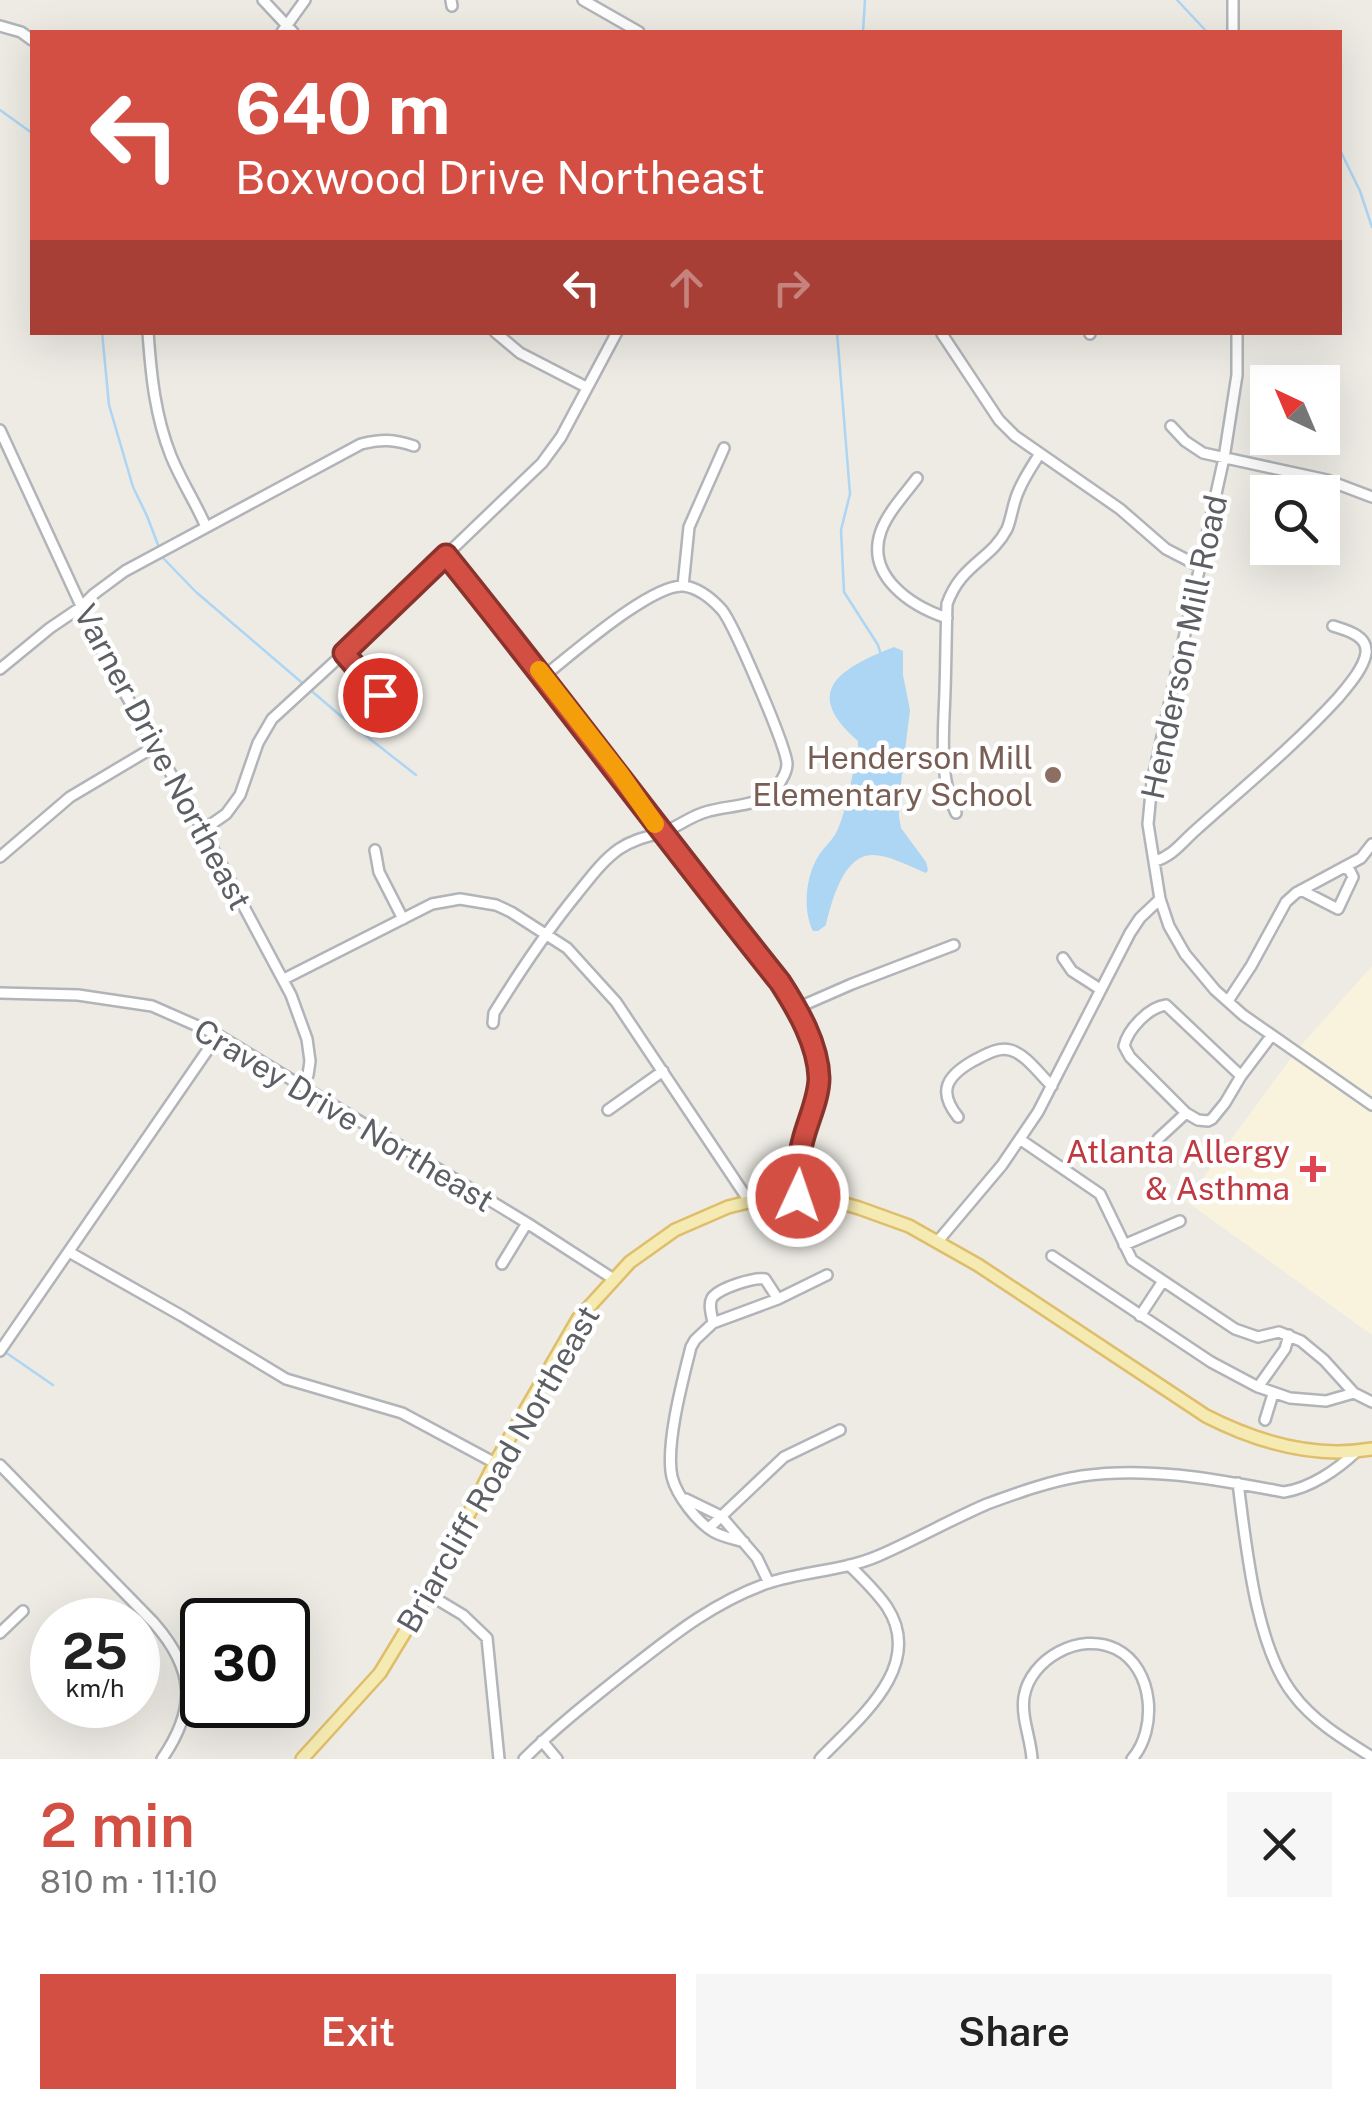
<!DOCTYPE html>
<html lang="en">
<head>
<meta charset="utf-8">
<style>
	:root { --surface:#fff; --page:#f6f6f6; --text:#222; --muted:#767676; --accent:#d34f44 }
	body { margin:0; font-family:"Public Sans",sans-serif; background:var(--page); color:var(--text); height:100vh; display:flex; flex-direction:column; font-size:38px; white-space:nowrap }
	* { box-sizing:border-box; margin:0 }
	p { font-size:32px; color:var(--muted) }
	.icon { flex:none; width:55px; height:55px; fill:none; stroke:currentColor; stroke-width:2; stroke-linecap:round; stroke-linejoin:round }
	.map { position:relative; height:1759px; overflow:hidden }
	.details { display:flex; flex-direction:column; background:var(--surface); flex:1 }
	.details>* { flex:none }
	.hud { position:absolute; left:30px; top:30px; width:1312px; height:305px; border-radius:0px; box-shadow:0 10px 40px #0002; background:#d34f44; color:#fff; overflow:hidden }
	.needle { width:65px; rotate:316deg }
	.fabs { position:absolute; left:1250px; top:365px; display:grid; gap:20px }
	.fabs a { display:grid; place-items:center; width:90px; height:90px; border-radius:0px; background:var(--surface); box-shadow:0 10px 40px #0002; font-size:50px }
	.speed { position:absolute; left:30px; top:1598px; display:flex; gap:20px; font-size:50px; font-weight:700; text-align:center }
	.speed>* { display:grid; place-content:center; width:130px; height:130px; border-radius:50%; background:var(--surface); box-shadow:0 10px 40px #0002; line-height:1 }
	.speed small { font-size:25px; font-weight:400 }
	.speed .limit { border:5px solid #111; border-radius:15px; background:#fff; color:#111 }
	.pin { position:absolute; display:grid; place-items:center; width:85px; height:85px; color:#fff; margin:-42px; border:5px solid #fff; border-radius:50%; box-shadow:0 2px 10px #0007 }
	.me { position:absolute; width:110px; margin:-55px; rotate:3deg; stroke-linejoin:round; filter:drop-shadow(0 0 8px #0008) }
	.turn { display:flex; align-items:center; gap:35px; height:210px; padding:0 40px; font-size:45px }
	.turn .icon { width:130px; height:130px; stroke-width:2.5 }
	.turn b { display:block; font-size:70px; line-height:85px }
	.lanes { display:flex; align-items:center; height:95px; padding:0 40px; background:#0003; justify-content:center; gap:50px; direction:ltr }
	.lanes .off { opacity:.35 }
	.round { display:grid; place-items:center; flex:none; width:105px; height:105px; border-radius:0px; background:var(--page) }
	.head { display:flex; align-items:center; justify-content:space-between; height:170px; padding:0 40px }
	h1 { font-size:60px; font-weight:600; line-height:75px; color:var(--accent) }
	.button { display:flex; gap:20px; margin-top:auto; padding:20px 40px }
	.button a { flex:1; height:115px; border-radius:0px; background:var(--accent); color:#fff; font-size:40px; font-weight:600; line-height:115px; text-align:center }
	.button a+a { background:var(--page); color:var(--text) }
	.map>svg:first-child { display:block }
	.commercial { fill:#f9f3dd }
	.water { fill:#add5f4 }
	.lines { fill:none; stroke-linecap:round; stroke-linejoin:round }
	.stream { stroke:#add5f4; stroke-width:2.5 }
	.minor-casing { stroke:#b1b4b8; stroke-width:14 }
	.major-casing { stroke:#dfbe6b; stroke-width:16 }
	.minor { stroke:#fff; stroke-width:9 }
	.major { stroke:#f4eab2; stroke-width:11 }
	.route-casing { stroke:#89332c; stroke-width:25 }
	.route { stroke:#d34f44; stroke-width:18 }
	.slow { stroke:#f59e0b; stroke-width:18 }
	.education-dot { fill:#8d6e63; stroke:#fff; stroke-width:4 }
	.health-dot { fill:#e0444e; stroke:#fff; stroke-width:4 }
	.labels { text-anchor:middle; dominant-baseline:central; stroke-width:9; stroke-linejoin:round; paint-order:stroke }
	.street-label { font-size:32px; fill:#5c5f63; stroke:#fff }
	.education-label { font-size:32px; fill:#785e54; stroke:#fff; text-anchor:end }
	.health-label { font-size:32px; fill:#be3a42; stroke:#fff; text-anchor:end }
</style>
</head>
<body>
<div class="map">
<svg width="1372" height="1759" viewBox="0 0 1372 1759">
	<rect width="100%" height="100%" fill="#edebe4"/>
	<path class="commercial" d="M1372,966V1335L1186,1201L1296,1051Z"/>
	<path class="water" d="M894,647L903,651V675L910,710L899,799V817L901,828L926,862L928,870L926,873C909,866 889,855 872,855C843,855 831,904 826,925L818,931H813C802,909 806,875 819,855C825,846 834,839 838,829C848,805 851,777 858,752V741C800,691 841,668 894,647Z"/>
	<g class="lines">
		<path class="stream" d="M1177,0L1207,32
			M863,32L865,0
			M0,110L32,133
			M1340,150L1360,191L1372,227
			M102,332L109,405L133,487L147,516L163,558L196,592L342,717L416,775
			M837,332L850,494L841,530L844,592L878,645L880,652
			M5,1352L53,1385"/>
		<g class="minor-casing">
			<path id="minor" d="M263,0L293,32
				M451,0L452,6
				M583,0L639,32
				M1233,0V32
				M0,26L21,32L32,40
				M282,32L305,0
				M148,332C151,375 155,416 171,456C181,481 196,503 206,527
				M495,332L520,353L586,387
				M1237,332V375L1224,458L1152,782L1148,824L1160,899L1169,926L1185,954L1215,990L1243,1015L1372,1105
				M942,334L999,420L1015,436L1120,509L1166,549L1199,566
				M1090,334V332
				M1171,426L1185,441L1203,453L1327,480L1372,497
				M0,430L106,660L203,830L291,995L307,1039L310,1061L308,1075L302,1085
				M917,478C905,494 888,512 881,531C865,576 911,606 947,618
				M446,555C560,696 668,841 780,982C798,1010 818,1044 819,1078C819,1098 808,1120 803,1140C798,1158 798,1177 798,1196
				M683,586L689,527L724,448
				M344,653L395,711
				M0,669L50,628L81,607L94,594L125,571L361,444C381,439 394,439 414,446
				M956,813C938,777 944,729 945,690C946,661 946,632 947,604C961,564 991,560 1007,529C1012,517 1013,502 1019,490C1024,478 1032,466 1039,455
				M203,830L226,814L240,795L258,743L272,719L344,653L542,463L561,437L617,332
				M375,850L379,872L403,919
				M0,857L70,797L154,747
				M1155,861C1173,856 1183,841 1197,829C1244,787 1295,745 1338,698C1348,686 1364,668 1366,653C1368,635 1345,630 1333,626
				M1301,890L1338,909L1353,877L1350,871L1344,867
				M1063,958L1072,971L1100,989
				M284,979L432,904L460,899L496,905L511,912L567,948L616,1002L749,1201
				M0,993L78,995L152,1006L218,1035L527,1223L612,1278
				M1228,1001L1251,966L1286,902L1296,893L1361,858L1372,844
				M797,1008L852,984L954,945
				M493,1023L494,1013C520,971 546,932 577,894C590,878 602,861 619,849C632,840 646,837 661,833C677,828 691,815 709,811C728,806 751,806 768,796C775,792 779,785 782,779C785,774 787,769 787,764C786,746 734,625 722,610C712,599 698,588 684,586C652,583 571,655 544,676
				M1241,1076L1166,1005C1149,1007 1128,1029 1124,1046L1130,1057L1186,1113L1198,1120L1208,1121L1212,1119L1225,1103L1241,1076L1272,1035
				M608,1110L663,1071
				M958,1117C937,1091 947,1076 973,1061C985,1055 997,1047 1010,1050C1026,1054 1040,1075 1052,1086
				M1158,1139L1186,1113
				M1021,1140L1100,1194L1132,1260L1235,1329L1258,1337L1279,1332L1301,1341L1324,1360L1354,1393L1326,1401L1290,1398L1258,1387L1211,1362L1052,1256
				M938,1241L1002,1165L1038,1112L1130,933L1140,918L1160,899
				M1124,1245L1180,1221
				M69,1252L182,1316L286,1379L402,1413L495,1463
				M502,1264L527,1223
				M1140,1316L1163,1281
				M713,1323C712,1315 708,1305 712,1298C719,1288 754,1277 765,1279L778,1299
				M0,1351L218,1035
				M1258,1387L1285,1349L1289,1335
				M1354,1393L1372,1402
				M1265,1420L1273,1394
				M0,1465L154,1623C195,1670 197,1708 162,1759
				M1238,1483C1246,1544 1255,1645 1293,1694C1313,1721 1343,1739 1372,1757
				M686,1499L721,1516L757,1558L769,1583
				M709,1528L784,1457L840,1430
				M744,1542C734,1539 723,1537 714,1532C697,1522 677,1496 672,1477C665,1445 683,1379 691,1347L695,1340L713,1323L778,1299L827,1275
				M428,1594L463,1615L487,1638L499,1759
				M0,1633L23,1611
				M542,1741L557,1759
				M524,1759C554,1729 588,1702 622,1675C668,1639 711,1603 768,1583C804,1571 843,1571 878,1556C915,1540 950,1520 987,1504C1017,1493 1050,1481 1082,1476C1149,1466 1219,1480 1284,1492C1311,1488 1338,1469 1357,1451
				M820,1759C857,1720 926,1667 887,1607C876,1591 862,1578 849,1565
				M1032,1759C1031,1739 1021,1718 1024,1697C1030,1659 1080,1631 1116,1649C1154,1668 1158,1729 1132,1759"/>
		</g>
		<g class="major-casing">
			<path id="major" d="M302,1759L380,1673L428,1594L495,1463L578,1319L630,1262L675,1230L728,1207L768,1197L798,1196L831,1200L859,1208L909,1226L978,1265L1206,1416C1257,1442 1314,1459 1372,1449"/>
		</g>
		<use href="#minor" class="minor"/>
		<use href="#major" class="major"/>
	</g>
	<g class="lines">
		<g class="route-casing">
			<path id="route" d="M380,695L344,653L446,555C560,696 667,841 780,982C798,1010 818,1044 819,1078C819,1098 808,1120 803,1140C798,1158 798,1177 798,1196"/>
		</g>
		<use href="#route" class="route"/>
		<path class="slow" d="M539,670L620,774L655,824"/>
	</g>
	<circle class="education-dot" cx="1053" cy="775" r="10"/>
	<path class="health-dot" d="M1308 1154h10v10h10v10h-10v10h-10v-10h-10v-10h10z"/>
	<g class="labels">
		<g class="street-label">
			<text transform="translate(1184 647) rotate(-78)">Henderson Mill Road</text>
			<text transform="translate(163 757) rotate(62)">Varner Drive Northeast</text>
			<text transform="translate(344 1115) rotate(31)">Cravey Drive Northeast</text>
			<text transform="translate(498 1469) rotate(-60)">Briarcliff Road Northeast</text>
		</g>
		<g class="education-label">
			<text x="1033" y="757">Henderson Mill<tspan x="1033" dy="37">Elementary School</tspan></text>
		</g>
		<g class="health-label">
			<text x="1290" y="1151">Atlanta Allergy<tspan x="1290" dy="37">&amp; Asthma</tspan></text>
		</g>
	</g>
</svg>
<div class="fabs">
<a><svg class="needle" viewBox="-14 -14 28 28"><path d="M0-13l5 13h-10z" fill="#e53935"/><path d="M0 13l5-13h-10z" fill="#767676"/></svg></a>
<a><svg class="icon" aria-label="search" viewBox="0 0 24 24"><circle cx="10" cy="10" r="6"/><path d="M15 15l6 6"/></svg></a>
</div>
<div class="speed"><div>25<small>km/h</small></div><div class="limit">30</div></div>
<div class="pin" style="left:380px;top:695px;background:#d93025"><svg class="icon" aria-label="arrive" viewBox="0 0 24 24"><path d="M6 21V4h12l-3 4 3 4H6"/></svg></div>
<svg class="me" style="left:798px;top:1196px" viewBox="-20 -20 40 40"><circle r="17" fill="#d34f44" stroke="#fff" stroke-width="3"/><path d="M0-11L8 9 0 5-8 9z" fill="#fff"/></svg>
<div class="hud">
<div class="turn"><svg class="icon" aria-label="left" viewBox="0 0 24 24"><path d="M17 20v-9H6M10 6l-5 5 5 5"/></svg><div><b>640 m</b>Boxwood Drive Northeast</div></div>
<div class="lanes"><svg class="icon" aria-label="left" viewBox="0 0 24 24"><path d="M17 20v-9H6M10 6l-5 5 5 5"/></svg><svg class="icon off" aria-label="ahead" viewBox="0 0 24 24"><path d="M12 20V5M6 11l6-6 6 6"/></svg><svg class="icon off" aria-label="right" viewBox="0 0 24 24"><path d="M7 20v-9h11M14 6l5 5-5 5"/></svg></div>
</div>
</div>
<section class="details">
<div class="head"><div><h1>2 min</h1><p>810 m · 11:10</p></div><a class="round"><svg class="icon" aria-label="close" viewBox="0 0 24 24"><path d="M6 6l12 12M18 6L6 18"/></svg></a></div>
<div class="button"><a>Exit</a><a>Share</a></div>
</section>
</body>
</html>
